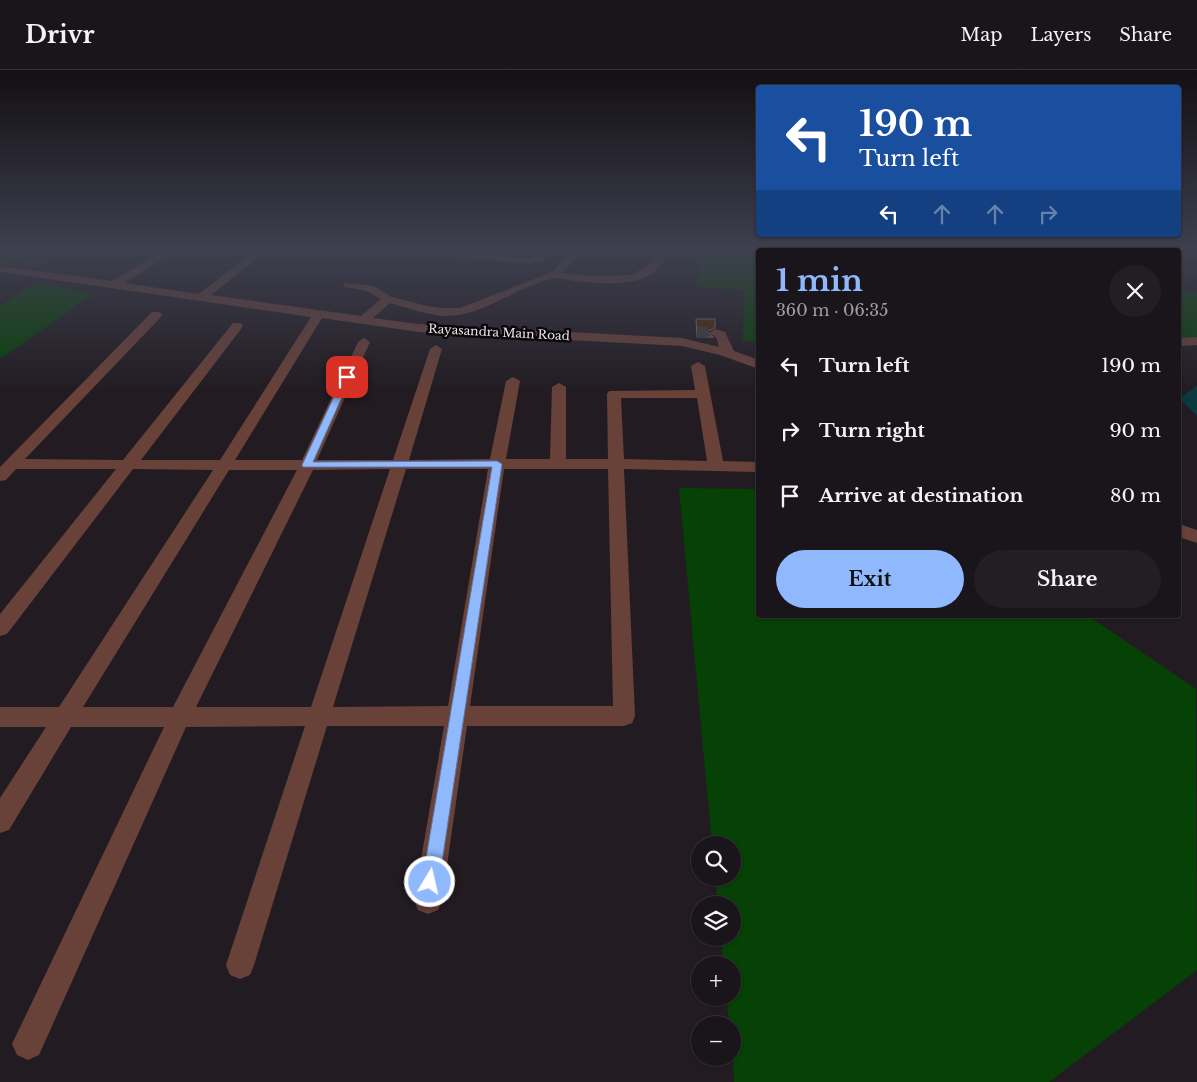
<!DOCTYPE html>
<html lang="en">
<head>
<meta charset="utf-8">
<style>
	:root { --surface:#1a151a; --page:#231e23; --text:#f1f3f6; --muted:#9f9fa2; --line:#383439; --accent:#90b8fd }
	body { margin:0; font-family:"Libre Baskerville",serif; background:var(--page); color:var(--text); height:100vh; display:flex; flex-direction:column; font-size:19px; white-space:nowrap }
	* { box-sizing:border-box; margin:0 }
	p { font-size:16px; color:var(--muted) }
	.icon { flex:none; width:28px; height:28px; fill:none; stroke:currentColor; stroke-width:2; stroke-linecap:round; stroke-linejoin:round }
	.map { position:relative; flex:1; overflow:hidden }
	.drawer { position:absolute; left:756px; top:178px; width:425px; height:370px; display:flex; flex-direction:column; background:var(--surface); border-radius:5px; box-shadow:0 1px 4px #0004,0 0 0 1px var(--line) }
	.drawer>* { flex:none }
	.top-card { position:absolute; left:756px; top:15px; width:425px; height:152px; border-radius:5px; box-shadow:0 1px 4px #0004,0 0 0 1px var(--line); background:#1a4fa0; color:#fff; overflow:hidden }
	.buttons { position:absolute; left:691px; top:766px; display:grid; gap:10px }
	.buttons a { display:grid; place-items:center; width:50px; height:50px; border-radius:50%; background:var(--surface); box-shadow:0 1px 4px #0004,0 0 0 1px var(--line); font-size:25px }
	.pin { position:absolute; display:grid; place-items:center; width:42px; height:42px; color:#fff; margin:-21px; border-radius:10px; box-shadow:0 2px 8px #0006 }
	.me { position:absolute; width:55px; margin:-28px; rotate:9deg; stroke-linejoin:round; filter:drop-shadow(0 0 4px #0008) }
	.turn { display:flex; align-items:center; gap:18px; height:105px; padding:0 20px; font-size:22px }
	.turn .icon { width:65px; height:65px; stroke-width:2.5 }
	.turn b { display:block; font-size:35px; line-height:42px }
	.lanes { display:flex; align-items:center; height:48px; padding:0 20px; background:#0003; justify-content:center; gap:25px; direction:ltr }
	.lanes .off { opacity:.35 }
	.round { display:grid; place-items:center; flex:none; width:52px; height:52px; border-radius:26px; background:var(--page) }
	.summary { display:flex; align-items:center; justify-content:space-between; height:85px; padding:0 20px }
	h1 { font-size:30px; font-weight:800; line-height:38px; color:var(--accent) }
	.action { display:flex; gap:10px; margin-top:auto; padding:10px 20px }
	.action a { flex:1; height:58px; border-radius:30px; background:var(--accent); color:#111; font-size:20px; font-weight:800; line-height:58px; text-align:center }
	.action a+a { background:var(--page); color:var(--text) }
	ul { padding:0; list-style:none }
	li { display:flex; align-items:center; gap:15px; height:65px; padding:0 20px }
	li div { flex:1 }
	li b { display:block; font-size:19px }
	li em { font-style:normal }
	header { display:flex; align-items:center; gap:30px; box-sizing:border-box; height:70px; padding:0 25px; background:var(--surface); border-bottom:1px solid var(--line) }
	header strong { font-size:24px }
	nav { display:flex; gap:28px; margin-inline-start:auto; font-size:18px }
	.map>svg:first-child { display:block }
	.education { fill:#2d2414 }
	.green { fill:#064106 }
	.water { fill:#093a3f }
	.building { fill:#4d2800; stroke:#79716a }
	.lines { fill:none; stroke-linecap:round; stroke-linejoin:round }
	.minor-tunnel { stroke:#403a40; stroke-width:11; stroke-dasharray:11 5.5; stroke-linecap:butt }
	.minor { fill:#684139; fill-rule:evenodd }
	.route { fill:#90b8fd; stroke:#5e78a4 }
	.labels { text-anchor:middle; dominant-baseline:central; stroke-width:5; stroke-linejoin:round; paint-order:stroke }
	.far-street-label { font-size:12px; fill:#ebe6eb; stroke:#0a070a }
</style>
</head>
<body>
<header>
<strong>Drivr</strong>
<nav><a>Map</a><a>Layers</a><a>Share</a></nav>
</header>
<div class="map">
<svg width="1197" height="1012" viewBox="0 0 1197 1012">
	<rect width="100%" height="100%" fill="#221c22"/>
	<path class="education" d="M40,179H75L33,201L5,196Z"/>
	<path class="green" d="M0,179H40L5,196L0,195Z
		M703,179H1065L1067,180H759V272L743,271L744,220L696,217Z
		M40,212L92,225L0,289V235Z
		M1179,220L1197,223V267L1179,268Z
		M679,418L759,419V545H1087L1196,619L1197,900L1049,1012H734L732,955H729L727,928H732V895H724L721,868H732V835H718L715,808H732V775H712Z"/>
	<path class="water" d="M1197,316V346L1179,328Z"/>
	<path class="building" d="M696,249H715V257L707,262L713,267H697Z"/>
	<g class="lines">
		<path class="minor-tunnel" d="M697,262L715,263"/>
		<path class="minor" d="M166,179H178L125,213L199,224L257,179H269L211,225L361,246L381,229L367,221L345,217L343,215L345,213L374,216L392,227L427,236L442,238H460L552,202L563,189L577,179H589L571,193L562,203L590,206L631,205L652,193L655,188L629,181L628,179L655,180L665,187C654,219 604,214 576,211C568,210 557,207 550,209C514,218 481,248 442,246C425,244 407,238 390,233L373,248L418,254L682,268L719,277L716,267L709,263L715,259L725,262L734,281L759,290V299L720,285L682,276L418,262L322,248L235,390H302L358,272L364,268L370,272L317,390H393L430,279L436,275L442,279L409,390L490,389L506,311L513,307L520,311L506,389H550L552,317L559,313L566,317V389H608L607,324L609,321L695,320L691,296L698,292L705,296L723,391L759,392V402L624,399L635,646L632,653L624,656H467L442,830L438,840L428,844L418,840L414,830L444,656H327L254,895L250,905L240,909L230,905L226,895L305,656L186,657L39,985L28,990L17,985L12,974L164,657H71L9,760L0,763V728L46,657H0V637H59L213,400L133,399L7,564L0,566V544L116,399H16L6,410L0,411V397L152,242H160L162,245L160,248L25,389L123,390L233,253H241L243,256L241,259L141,390H220L311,247L0,202V196L112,211ZM621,328H697L707,391L624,389ZM390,399L311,637H196L313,400ZM406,399H488L448,636L333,637ZM504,399H608L613,636H470ZM229,400H297L173,637H83Z
			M403,179H440L528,188L535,187L541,179H552L542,191L528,194L408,182Z
			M1080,179H1090V180H1080Z
			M1128,179H1138L1139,180H1129Z
			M1197,267V275L1179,276V268Z
			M1179,454L1197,460V473L1179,467Z"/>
	</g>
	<linearGradient id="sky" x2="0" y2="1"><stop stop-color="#130f13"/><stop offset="0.56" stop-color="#3e404f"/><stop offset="1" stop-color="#3e404f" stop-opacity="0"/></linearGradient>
	<rect width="1197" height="321" fill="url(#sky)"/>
	<path class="route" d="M344,305L351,307L313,392L497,391L502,394L439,812L436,818L430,820L425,818L422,812L492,397H303L302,395Z"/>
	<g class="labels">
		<g class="far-street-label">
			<text transform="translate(499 262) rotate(3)">Rayasandra Main Road</text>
		</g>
	</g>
</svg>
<div class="buttons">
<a><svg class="icon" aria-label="search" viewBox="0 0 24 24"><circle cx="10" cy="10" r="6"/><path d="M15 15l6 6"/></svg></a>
<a><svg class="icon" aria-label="layers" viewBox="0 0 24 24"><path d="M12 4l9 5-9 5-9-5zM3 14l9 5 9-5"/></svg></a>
<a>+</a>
<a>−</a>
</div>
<div class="pin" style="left:347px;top:307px;background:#d93025"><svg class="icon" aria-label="arrive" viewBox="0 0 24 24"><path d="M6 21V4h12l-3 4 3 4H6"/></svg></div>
<svg class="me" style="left:430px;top:812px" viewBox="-20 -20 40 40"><circle r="17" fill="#90b8fd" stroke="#fff" stroke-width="3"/><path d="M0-11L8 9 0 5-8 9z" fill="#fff"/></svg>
<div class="top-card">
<div class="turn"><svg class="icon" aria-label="left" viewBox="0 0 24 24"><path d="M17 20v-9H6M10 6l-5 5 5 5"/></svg><div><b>190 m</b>Turn left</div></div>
<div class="lanes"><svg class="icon" aria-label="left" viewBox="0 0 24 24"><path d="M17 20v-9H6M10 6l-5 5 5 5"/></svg><svg class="icon off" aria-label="ahead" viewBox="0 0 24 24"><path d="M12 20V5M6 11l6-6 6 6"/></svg><svg class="icon off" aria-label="ahead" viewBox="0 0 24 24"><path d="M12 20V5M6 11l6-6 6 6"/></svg><svg class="icon off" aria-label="right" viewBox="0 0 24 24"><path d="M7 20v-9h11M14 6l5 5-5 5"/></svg></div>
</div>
<section class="drawer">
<div class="summary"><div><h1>1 min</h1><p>360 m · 06:35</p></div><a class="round"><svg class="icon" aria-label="close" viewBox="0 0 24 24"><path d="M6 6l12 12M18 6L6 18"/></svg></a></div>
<ul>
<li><svg class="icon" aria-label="left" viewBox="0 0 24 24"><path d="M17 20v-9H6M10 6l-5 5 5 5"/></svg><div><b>Turn left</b></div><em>190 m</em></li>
<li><svg class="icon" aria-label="right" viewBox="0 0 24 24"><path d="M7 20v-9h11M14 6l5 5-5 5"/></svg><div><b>Turn right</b></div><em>90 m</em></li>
<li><svg class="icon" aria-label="arrive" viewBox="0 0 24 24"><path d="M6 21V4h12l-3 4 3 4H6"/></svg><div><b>Arrive at destination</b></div><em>80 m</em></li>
</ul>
<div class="action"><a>Exit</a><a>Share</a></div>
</section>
</div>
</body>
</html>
